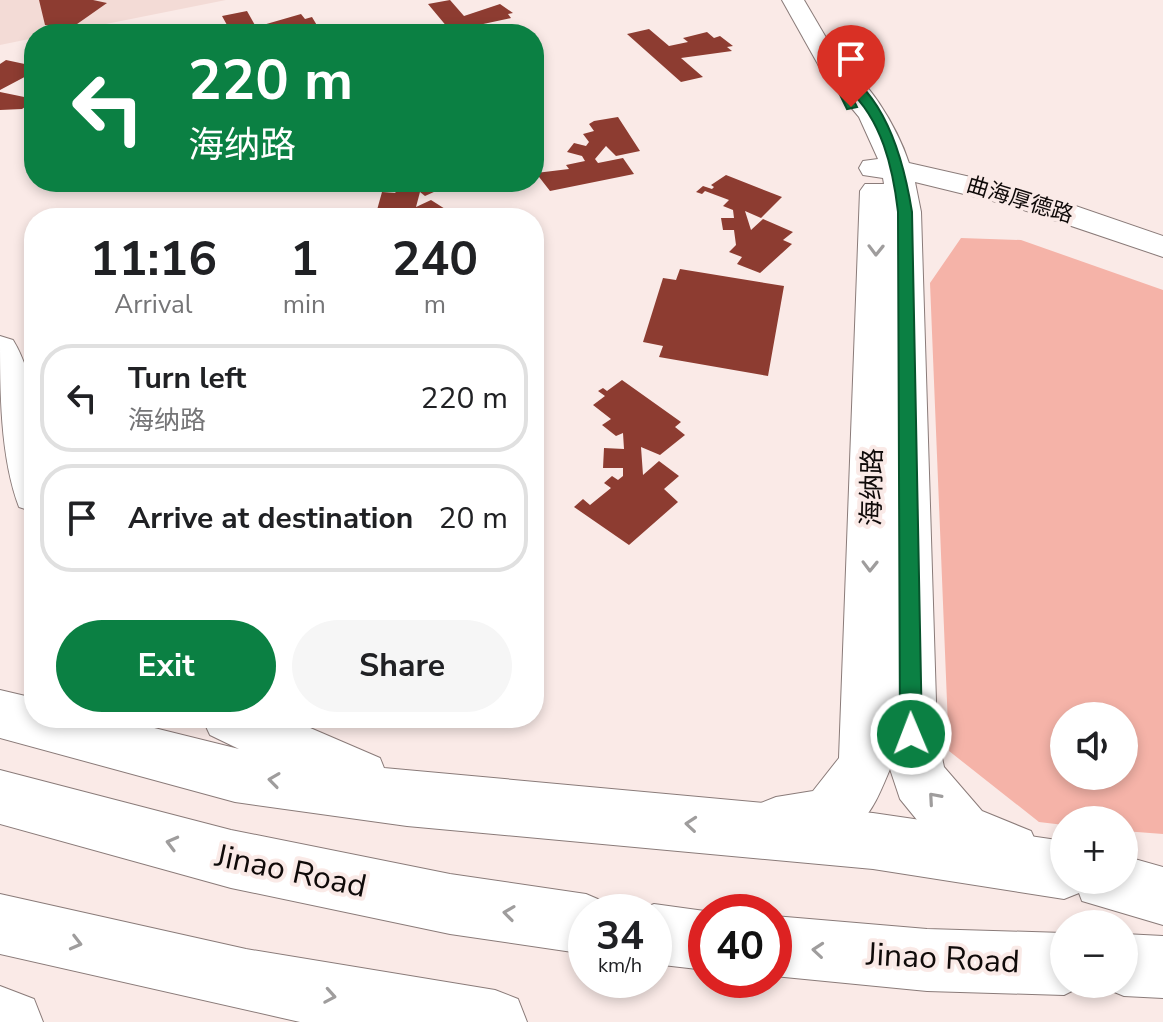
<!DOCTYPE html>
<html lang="en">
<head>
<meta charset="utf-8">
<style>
	:root { --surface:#fff; --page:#f6f6f6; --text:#202124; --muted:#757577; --line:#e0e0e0; --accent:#0b8043 }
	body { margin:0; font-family:"Nunito Sans","Noto Sans SC",sans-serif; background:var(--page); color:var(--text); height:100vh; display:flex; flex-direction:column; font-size:30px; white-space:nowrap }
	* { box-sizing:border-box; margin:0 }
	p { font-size:26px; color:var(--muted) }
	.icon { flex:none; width:44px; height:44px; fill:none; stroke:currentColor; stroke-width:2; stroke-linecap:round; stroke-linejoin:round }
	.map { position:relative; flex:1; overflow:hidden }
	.sheet { position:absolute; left:24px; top:208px; width:520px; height:520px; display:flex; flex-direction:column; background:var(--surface); border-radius:32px; box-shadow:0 4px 12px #0003 }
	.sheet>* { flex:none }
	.top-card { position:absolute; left:24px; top:24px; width:520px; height:168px; border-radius:32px; box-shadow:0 4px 12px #0003; background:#0b8043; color:#fff; overflow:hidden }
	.fabs { position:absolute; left:1050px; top:702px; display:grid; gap:16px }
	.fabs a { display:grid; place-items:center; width:88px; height:88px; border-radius:50%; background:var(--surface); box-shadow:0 4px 12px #0003; font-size:40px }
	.speed { position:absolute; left:568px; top:894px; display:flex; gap:16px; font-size:40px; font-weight:700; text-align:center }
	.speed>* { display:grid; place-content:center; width:104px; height:104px; border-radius:50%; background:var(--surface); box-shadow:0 4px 12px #0003; line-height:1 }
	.speed small { font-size:20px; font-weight:400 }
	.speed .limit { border:12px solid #d22; background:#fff; color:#111 }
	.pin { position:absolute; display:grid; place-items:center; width:68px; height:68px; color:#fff; margin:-82px -34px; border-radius:50% 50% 50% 0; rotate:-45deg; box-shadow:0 0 8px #0007 }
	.pin .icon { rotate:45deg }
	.me { position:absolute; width:88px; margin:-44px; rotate:359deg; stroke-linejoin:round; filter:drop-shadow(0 0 6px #0008) }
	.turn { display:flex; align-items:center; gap:28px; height:168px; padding:0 32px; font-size:36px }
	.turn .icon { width:104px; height:104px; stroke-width:2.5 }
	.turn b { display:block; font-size:56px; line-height:68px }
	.eta { display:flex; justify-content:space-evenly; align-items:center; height:136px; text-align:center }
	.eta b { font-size:48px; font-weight:700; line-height:56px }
	.action { display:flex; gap:16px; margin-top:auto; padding:16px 32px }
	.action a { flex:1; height:92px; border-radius:48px; background:var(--accent); color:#fff; font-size:32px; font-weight:700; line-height:92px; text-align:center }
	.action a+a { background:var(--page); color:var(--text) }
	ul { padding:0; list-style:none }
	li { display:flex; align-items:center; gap:24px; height:108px; margin:0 16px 12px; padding:0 16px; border:4px solid var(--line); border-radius:32px }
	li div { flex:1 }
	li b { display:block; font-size:30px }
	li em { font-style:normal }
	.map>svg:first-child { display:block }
	.built { fill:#f3dbd6 }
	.green { fill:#f5b3a8; fill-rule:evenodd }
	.building { fill:#8d3c31 }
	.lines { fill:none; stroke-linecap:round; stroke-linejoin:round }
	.minor-casing { stroke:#8a7b79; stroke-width:2 }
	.tertiary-casing { stroke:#8a7b79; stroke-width:2 }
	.trunk-casing { stroke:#8a7b79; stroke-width:2 }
	.minor { fill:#fff; fill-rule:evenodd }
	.tertiary { fill:#fff; fill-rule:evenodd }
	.trunk { fill:#fff; fill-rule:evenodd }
	.oneway { stroke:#9f9d9d }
	.route { fill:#0b8043; stroke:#07532c; stroke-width:2 }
	.labels { text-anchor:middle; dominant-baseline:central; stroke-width:8; stroke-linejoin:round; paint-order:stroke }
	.far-street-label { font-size:22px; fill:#0f0a09; stroke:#faeae7 }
	.street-label { font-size:26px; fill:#0f0a09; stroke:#faeae7 }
	.near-street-label { font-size:32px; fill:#0f0a09; stroke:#faeae7 }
</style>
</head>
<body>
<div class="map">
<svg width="1163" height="1022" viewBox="0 0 1163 1022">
	<rect width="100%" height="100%" fill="#faeae7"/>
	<path class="built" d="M0,0H226L56,34H34V38L0,45Z"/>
	<path class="green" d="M961,238L1021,240L1163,290V834L1124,831V820H1064V825L1039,822L949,751L930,283ZM1064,716H1124V776H1064Z"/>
	<path class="building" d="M39,0H93L107,3L70,29L45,25Z
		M450,0L464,16L500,4L513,13L508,14L511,18L474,26L481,34H453L428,4Z
		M247,11L256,27L301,14L305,19L312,17L318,27L300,34H232L222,16Z
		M649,29L669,46L688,42L683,38L707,32L714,38L720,36L733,46L727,47L732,51L681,58L703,77L681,82L627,34Z
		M6,60L34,66V72L0,90V64Z
		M0,92L34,99V101L22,109L0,110Z
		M618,117L640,151L616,156L606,146L595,159L598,163L623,158L634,174L550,191L536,173L569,169L566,165L585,161L582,156L567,152L574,143L586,146L589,142L583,134L594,131L589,124L594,121Z
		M726,175L782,197L761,218L745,211L751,230L763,219L793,232L783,240L792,244L760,273L737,264L742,257L729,252L736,245L734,230H723L721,218H734L733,210L723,206L729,200L705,191L702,194L696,192L703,186L712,189L714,187L711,185Z
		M394,182H456L425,196L420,192L416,207L431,200L453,214L446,218H379L395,210H377L382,192L396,193L389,187L397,184Z
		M680,269L784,286L768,376L659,357L663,346L643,342L663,278L676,280Z
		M622,380L681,422L675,427L685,435L660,455L641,447L643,475L659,461L679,476L664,489L678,502L629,545L574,507L583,499L590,505L611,488L604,483L612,476L618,480L623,476V468H603L604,448L624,449L623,433L616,436L602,425L611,419L593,405L605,396L598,391L603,388L607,391Z"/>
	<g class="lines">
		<g class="minor-casing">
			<path id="minor" d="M782,0H804L845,70L842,75H824Z"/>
		</g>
		<g class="tertiary-casing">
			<path id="tertiary" d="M833,62C866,70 899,132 909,163L1032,191L1163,236V257L1009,205L915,182L921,212L937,734L944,767L982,811L1031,831L1040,851L1031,871L1011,880L943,852L900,799L890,769C882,788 874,809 860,823C836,849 786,857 756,845L748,825L756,805L776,797L813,791L839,758L860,191L865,184H884L883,178L863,175L859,168L863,161L878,159L859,117L820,70L823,64Z"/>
		</g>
		<g class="trunk-casing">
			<path id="trunk" d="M0,336L13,340C44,391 34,455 34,512L19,507C0,457 0,390 0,336Z
				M0,690L34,698V718H114L235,748L239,749L210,735L202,718H287L380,758L384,768L873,813L1064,841V880H1124V856L1163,867V925L1082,901L1079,893L1064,899L873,869L407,826L235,802L0,738Z
				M0,770L231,830L450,874L586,894L607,903L611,912H586V954L450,934L231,888L0,824Z
				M0,894L246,949L495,990L518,999L527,1022H300L0,954Z
				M654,904L712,912H706V970L654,964V912H634Z
				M774,916L927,929L1064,933V984H1086L1064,995L927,991L774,976Z
				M1124,934L1163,936V998L1124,996L1102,987L1101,984H1124Z
				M0,986L34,999L43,1022H0Z"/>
		</g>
		<use href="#minor" class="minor"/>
		<use href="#tertiary" class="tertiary"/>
		<use href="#trunk" class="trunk"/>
	</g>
	<defs><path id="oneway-chevron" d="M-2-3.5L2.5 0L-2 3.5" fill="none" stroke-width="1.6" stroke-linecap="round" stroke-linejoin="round" transform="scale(2)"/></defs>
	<g class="oneway">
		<use href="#oneway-chevron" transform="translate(876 250) rotate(91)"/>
		<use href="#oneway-chevron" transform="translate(870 566) rotate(91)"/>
		<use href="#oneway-chevron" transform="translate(274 780) rotate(-172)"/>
		<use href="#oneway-chevron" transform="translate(934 798) rotate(-131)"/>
		<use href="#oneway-chevron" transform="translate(691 824) rotate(-175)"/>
		<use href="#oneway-chevron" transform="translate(172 843) rotate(-165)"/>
		<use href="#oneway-chevron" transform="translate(509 913) rotate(-172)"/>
		<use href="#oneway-chevron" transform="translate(76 943) rotate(14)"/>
		<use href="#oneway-chevron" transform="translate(818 950) rotate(-175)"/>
		<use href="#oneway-chevron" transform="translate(330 996) rotate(10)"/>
	</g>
	<path class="route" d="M833,66C885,89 904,162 912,212L922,734L919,741L911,744L904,741L900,734L898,212C893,168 882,120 848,89L857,107L847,109L828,70Z"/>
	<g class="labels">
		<g class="far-street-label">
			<text transform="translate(1020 200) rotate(17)">曲海厚德路</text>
		</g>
		<g class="street-label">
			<text transform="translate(872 487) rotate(-89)">海纳路</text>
		</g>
		<g class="near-street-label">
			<text transform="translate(291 871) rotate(12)">Jinao Road</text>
			<text transform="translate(943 958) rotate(3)">Jinao Road</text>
		</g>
	</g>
</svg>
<div class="fabs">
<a><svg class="icon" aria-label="sound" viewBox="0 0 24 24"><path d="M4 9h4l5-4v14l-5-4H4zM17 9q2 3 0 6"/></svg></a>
<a>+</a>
<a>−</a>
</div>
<div class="speed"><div>34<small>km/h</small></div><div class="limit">40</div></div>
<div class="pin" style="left:851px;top:107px;background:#d93025"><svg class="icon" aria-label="arrive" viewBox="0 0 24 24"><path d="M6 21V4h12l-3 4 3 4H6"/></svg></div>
<svg class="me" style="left:911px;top:734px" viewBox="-20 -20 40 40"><circle r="17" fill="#0b8043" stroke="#fff" stroke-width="3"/><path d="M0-11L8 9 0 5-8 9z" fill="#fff"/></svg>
<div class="top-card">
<div class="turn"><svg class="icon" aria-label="left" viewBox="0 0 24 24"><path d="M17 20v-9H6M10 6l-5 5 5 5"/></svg><div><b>220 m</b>海纳路</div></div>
</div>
<section class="sheet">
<div class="eta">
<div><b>11:16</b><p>Arrival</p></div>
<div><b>1</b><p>min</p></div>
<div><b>240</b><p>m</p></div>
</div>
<ul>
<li><svg class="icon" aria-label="left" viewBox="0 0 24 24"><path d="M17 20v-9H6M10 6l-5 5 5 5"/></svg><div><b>Turn left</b><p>海纳路</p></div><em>220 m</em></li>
<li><svg class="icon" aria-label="arrive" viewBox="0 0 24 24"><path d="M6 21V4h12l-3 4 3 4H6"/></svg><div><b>Arrive at destination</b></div><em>20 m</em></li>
</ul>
<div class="action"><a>Exit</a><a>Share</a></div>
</section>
</div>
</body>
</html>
